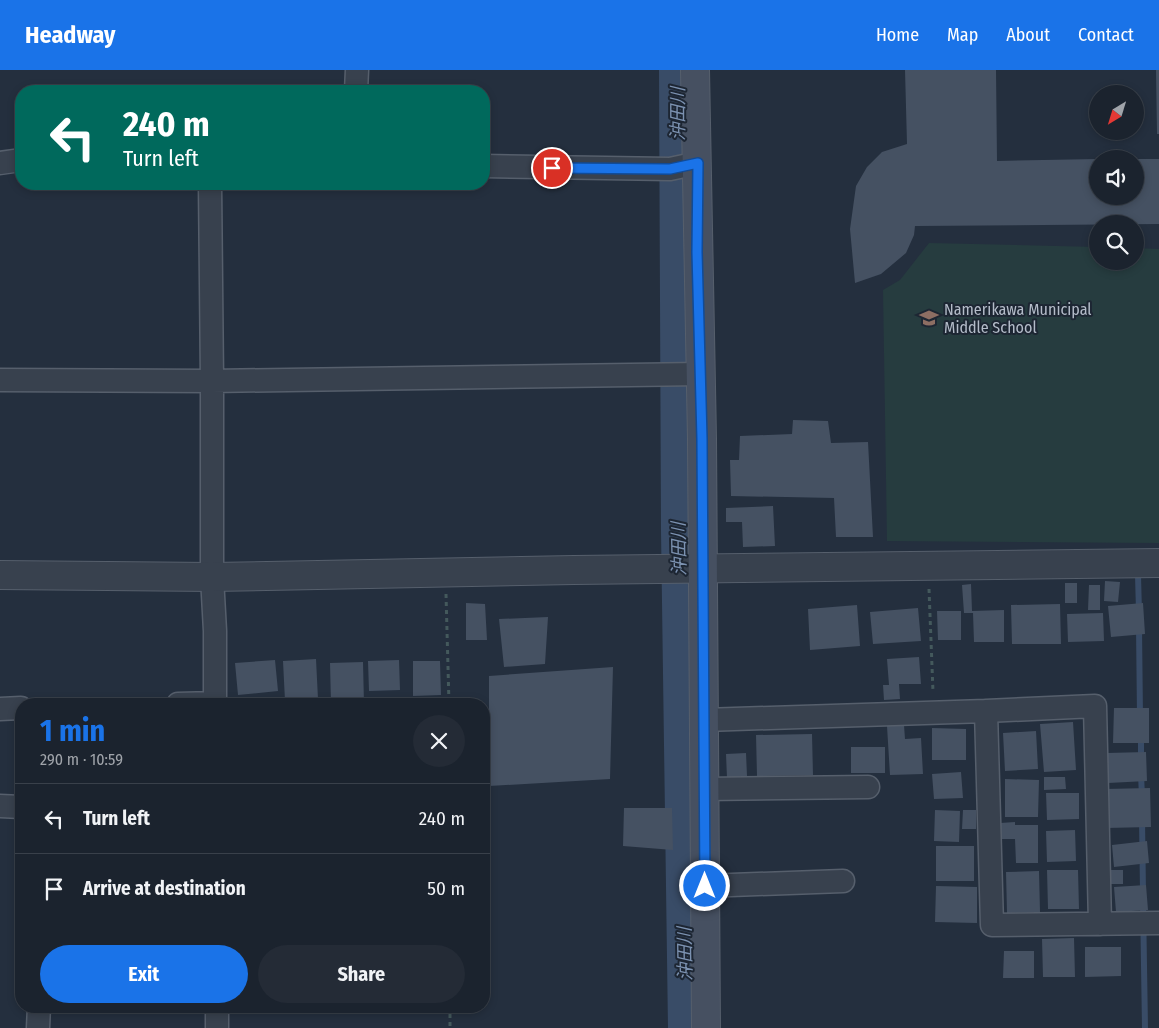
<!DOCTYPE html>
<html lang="en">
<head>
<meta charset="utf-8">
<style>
	:root { --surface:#1b232e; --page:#242b36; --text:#f1f3f6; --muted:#a0a4aa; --line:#39404a; --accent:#1a73e8 }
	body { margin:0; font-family:"Fira Sans Condensed","Noto Sans JP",sans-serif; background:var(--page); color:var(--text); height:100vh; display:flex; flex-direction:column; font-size:19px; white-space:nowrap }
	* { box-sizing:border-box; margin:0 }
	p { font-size:16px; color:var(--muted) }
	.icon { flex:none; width:28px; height:28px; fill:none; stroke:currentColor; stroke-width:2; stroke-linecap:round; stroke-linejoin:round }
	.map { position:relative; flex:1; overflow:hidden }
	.details { position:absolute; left:15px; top:628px; width:475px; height:315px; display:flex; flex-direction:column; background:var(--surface); border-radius:20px; box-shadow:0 2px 8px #0003,0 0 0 1px var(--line) }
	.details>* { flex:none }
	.top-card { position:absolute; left:15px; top:15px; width:475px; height:105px; border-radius:20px; box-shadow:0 2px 8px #0003,0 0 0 1px var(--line); background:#00695c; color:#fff; overflow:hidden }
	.needle { width:32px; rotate:218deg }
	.buttons { position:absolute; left:1089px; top:15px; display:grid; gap:10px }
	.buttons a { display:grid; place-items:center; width:55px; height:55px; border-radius:50%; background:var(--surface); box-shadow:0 2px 8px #0003,0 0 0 1px var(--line); font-size:25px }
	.pin { position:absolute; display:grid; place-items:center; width:42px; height:42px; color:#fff; margin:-21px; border:2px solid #fff; border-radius:50%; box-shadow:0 1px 5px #0007 }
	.me { position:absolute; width:55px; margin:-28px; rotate:0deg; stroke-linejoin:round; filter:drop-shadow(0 0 4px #0008) }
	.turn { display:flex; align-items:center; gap:18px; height:105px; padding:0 25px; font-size:22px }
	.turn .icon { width:65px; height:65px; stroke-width:2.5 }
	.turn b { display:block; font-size:35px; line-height:42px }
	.round { display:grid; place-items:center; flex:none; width:52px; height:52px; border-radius:26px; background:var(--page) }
	.overview { display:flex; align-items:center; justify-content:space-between; height:85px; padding:0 25px }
	h1 { font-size:30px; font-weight:700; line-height:38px; color:var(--accent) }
	.primary-button { display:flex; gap:10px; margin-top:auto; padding:10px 25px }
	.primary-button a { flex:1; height:58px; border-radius:30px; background:var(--accent); color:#fff; font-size:20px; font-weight:700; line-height:58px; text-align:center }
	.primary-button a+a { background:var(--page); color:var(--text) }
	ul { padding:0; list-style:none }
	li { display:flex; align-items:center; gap:15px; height:70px; padding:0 25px; border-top:1px solid var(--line) }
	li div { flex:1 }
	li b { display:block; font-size:19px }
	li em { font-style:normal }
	header { display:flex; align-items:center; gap:30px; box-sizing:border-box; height:70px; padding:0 25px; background:var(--accent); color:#fff }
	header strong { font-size:24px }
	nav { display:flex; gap:28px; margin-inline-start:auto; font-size:18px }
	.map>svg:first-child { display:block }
	.green { fill:#263c3f }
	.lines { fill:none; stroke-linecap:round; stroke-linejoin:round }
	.stream { stroke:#394c67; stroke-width:6 }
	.river { stroke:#394c67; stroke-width:36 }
	.building { fill:#455162 }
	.minor-casing { stroke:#565f6c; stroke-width:25 }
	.tertiary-casing { stroke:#565f6c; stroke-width:30 }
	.secondary-casing { stroke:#565f6c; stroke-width:30 }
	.path { stroke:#44595c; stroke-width:3; stroke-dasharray:4 4; stroke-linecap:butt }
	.minor { stroke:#38414e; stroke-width:22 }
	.tertiary { stroke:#38414e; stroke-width:28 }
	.secondary { stroke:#465061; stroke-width:28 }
	.route-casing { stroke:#114b97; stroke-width:12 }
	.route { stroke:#1a73e8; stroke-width:9 }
	.labels { text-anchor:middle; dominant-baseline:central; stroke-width:4; stroke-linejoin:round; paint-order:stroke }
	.poi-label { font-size:16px; fill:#b4bcc9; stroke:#1d2633; text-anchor:start }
	.water-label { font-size:18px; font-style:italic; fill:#7c92b1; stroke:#1d2633 }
</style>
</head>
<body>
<header>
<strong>Headway</strong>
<nav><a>Home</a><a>Map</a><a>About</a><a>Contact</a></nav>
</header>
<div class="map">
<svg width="1159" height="958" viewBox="0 0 1159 958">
	<rect width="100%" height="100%" fill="#242f3e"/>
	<path class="green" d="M929,173L1097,177L1098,191H1135V178L1159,179V473L887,471L883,220L900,210Z"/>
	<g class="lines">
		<path class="stream" d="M1138,505L1139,542
			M1139,557L1140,647
			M1141,667V689
			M1141,704L1142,727
			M1142,749L1143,822
			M1143,832L1145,958"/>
		<path class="river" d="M677,0L679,461L686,958"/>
	</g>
	<path class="building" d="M905,0H996L997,91L1098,89V126H1135V89H1159V154L915,156L914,165L906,183L881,204L855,213L850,159L856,116L867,97L882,82L907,74Z
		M1156,0H1159V64H1157Z
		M793,350L828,351L831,373L868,372L873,467H836L834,428L731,426L730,390H739L740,366L792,364Z
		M773,436L775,476L743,477L742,452H726V438Z
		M1105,511L1120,512L1118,532L1104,531Z
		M1065,513H1077V533H1065Z
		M971,514L972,541L1004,540V572H974L973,543H964L962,515Z
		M1089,515H1100V540H1088Z
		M466,533L485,534L487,570H466Z
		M1143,533L1145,564L1111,567L1108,536Z
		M1060,534L1061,574H1012L1011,535Z
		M857,535L860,576L810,580L808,539Z
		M918,538L921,571L873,574L870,542Z
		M937,541H961V570H938Z
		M1103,543L1104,571L1068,572L1067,544Z
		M548,547L545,594L504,597L499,549Z
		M919,587L921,614H899L900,629L884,630L883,615H889L887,589Z
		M316,589L318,629L285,631L283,591Z
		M275,590L278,621L238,625L235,593Z
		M399,590L400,620L369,621L368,591Z
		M413,591H440L441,625L413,626Z
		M363,592L364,634H331L330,593Z
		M613,597L610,709L489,716V606Z
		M1114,638H1149V673H1113Z
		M1073,652L1076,700L1044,702L1040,654Z
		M904,655L905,669L921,668L923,704L890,705L887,656Z
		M932,658L966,659V690H932Z
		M1036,661L1038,699L1005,701L1003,663Z
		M812,664L813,705L757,706L756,665Z
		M851,677H885V703H851Z
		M1146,682L1147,711L1108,713L1107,683Z
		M746,683L747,706L727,708L726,684Z
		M961,702L963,728L934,729L932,704Z
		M1044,707H1065L1066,719L1044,720Z
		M1005,709L1039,710L1038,747H1005Z
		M1150,718L1151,757L1106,758L1105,719Z
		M1046,723H1079V749L1047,750Z
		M624,738H672L673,780L623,776Z
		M935,740L960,741L959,772L934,771Z
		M963,740H976V759H962Z
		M1015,752V755H1038V793H1016L1015,769H1001L1000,753Z
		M1075,760L1076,791L1047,792L1046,761Z
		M1147,771L1149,793L1114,797L1112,775Z
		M936,776H974V811H936Z
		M1047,800H1078L1079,839H1048Z
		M1108,800H1123V814H1108Z
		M1039,801L1040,842L1007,843L1006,802Z
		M1146,815L1148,840L1116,842L1114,817Z
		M936,816L977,817V853L935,852Z
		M1074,868L1075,907H1043L1042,869Z
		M1085,877H1121V906L1085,907Z
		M1004,881H1034V908H1003Z"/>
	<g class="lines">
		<g class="minor-casing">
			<path id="minor" d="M356,21L357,0
				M0,93L21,90
				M484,96L670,99L698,93
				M210,114L212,311V507L215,561V634
				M0,310L212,311L700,304
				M178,634L215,633
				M0,639L21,638
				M986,641L1095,636L1100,854
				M704,650L986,641L992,855L1159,853
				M704,719L868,717
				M0,736L21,737
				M705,816L843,811
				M217,936V958
				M38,958L39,936"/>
		</g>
		<g class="tertiary-casing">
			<path id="tertiary" d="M0,505L212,507L574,500L1159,493"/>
		</g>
		<g class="secondary-casing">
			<path id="secondary" d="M695,0L702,369L706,958"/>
		</g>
		<path class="path" d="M929,519L933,622
			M446,524L449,634
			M450,936V958"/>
		<use href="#minor" class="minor"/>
		<use href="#tertiary" class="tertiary"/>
		<use href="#secondary" class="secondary"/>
	</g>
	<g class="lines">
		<g class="route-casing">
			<path id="route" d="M552,98L670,99L698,93L697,182L702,369L705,816"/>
		</g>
		<use href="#route" class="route"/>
	</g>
	<defs>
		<g id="school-bare" transform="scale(1.5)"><path d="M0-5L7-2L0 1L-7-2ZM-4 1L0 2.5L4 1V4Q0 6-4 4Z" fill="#8d6e63" stroke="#1d2633" stroke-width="2.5" paint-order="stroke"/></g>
	</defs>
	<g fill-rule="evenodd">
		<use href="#school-bare" x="929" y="248"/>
	</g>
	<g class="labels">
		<g class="poi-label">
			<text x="944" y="239">Namerikawa Municipal<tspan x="944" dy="18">Middle School</tspan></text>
		</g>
		<g class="water-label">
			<text transform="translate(678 44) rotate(-90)">沖田川</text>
			<text transform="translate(679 479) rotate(-91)">沖田川</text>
			<text transform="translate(685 884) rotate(-91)">沖田川</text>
		</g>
	</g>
</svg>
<div class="buttons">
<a><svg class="needle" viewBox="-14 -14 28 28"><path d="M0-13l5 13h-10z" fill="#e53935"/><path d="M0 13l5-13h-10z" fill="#a0a4aa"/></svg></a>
<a><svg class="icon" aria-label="sound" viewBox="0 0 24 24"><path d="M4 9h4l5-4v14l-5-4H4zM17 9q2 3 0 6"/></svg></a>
<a><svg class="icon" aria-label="search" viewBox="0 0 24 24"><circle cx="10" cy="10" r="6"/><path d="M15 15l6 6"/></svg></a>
</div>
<div class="pin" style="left:552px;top:98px;background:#d93025"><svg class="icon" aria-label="arrive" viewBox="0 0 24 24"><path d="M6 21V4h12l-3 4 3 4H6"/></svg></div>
<svg class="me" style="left:705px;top:816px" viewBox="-20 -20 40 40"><circle r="17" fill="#1a73e8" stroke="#fff" stroke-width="3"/><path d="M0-11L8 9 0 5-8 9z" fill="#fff"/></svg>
<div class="top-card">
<div class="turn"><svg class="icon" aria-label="left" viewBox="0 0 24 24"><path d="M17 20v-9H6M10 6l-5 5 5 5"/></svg><div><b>240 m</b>Turn left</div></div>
</div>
<section class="details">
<div class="overview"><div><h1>1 min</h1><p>290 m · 10:59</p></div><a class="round"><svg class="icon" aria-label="close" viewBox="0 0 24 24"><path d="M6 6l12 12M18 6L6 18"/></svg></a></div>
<ul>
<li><svg class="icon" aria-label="left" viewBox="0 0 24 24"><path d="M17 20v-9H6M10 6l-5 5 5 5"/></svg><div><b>Turn left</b></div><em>240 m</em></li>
<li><svg class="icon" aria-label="arrive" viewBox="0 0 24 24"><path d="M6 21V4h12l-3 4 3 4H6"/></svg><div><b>Arrive at destination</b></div><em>50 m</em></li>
</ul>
<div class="primary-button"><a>Exit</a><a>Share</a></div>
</section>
</div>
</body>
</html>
